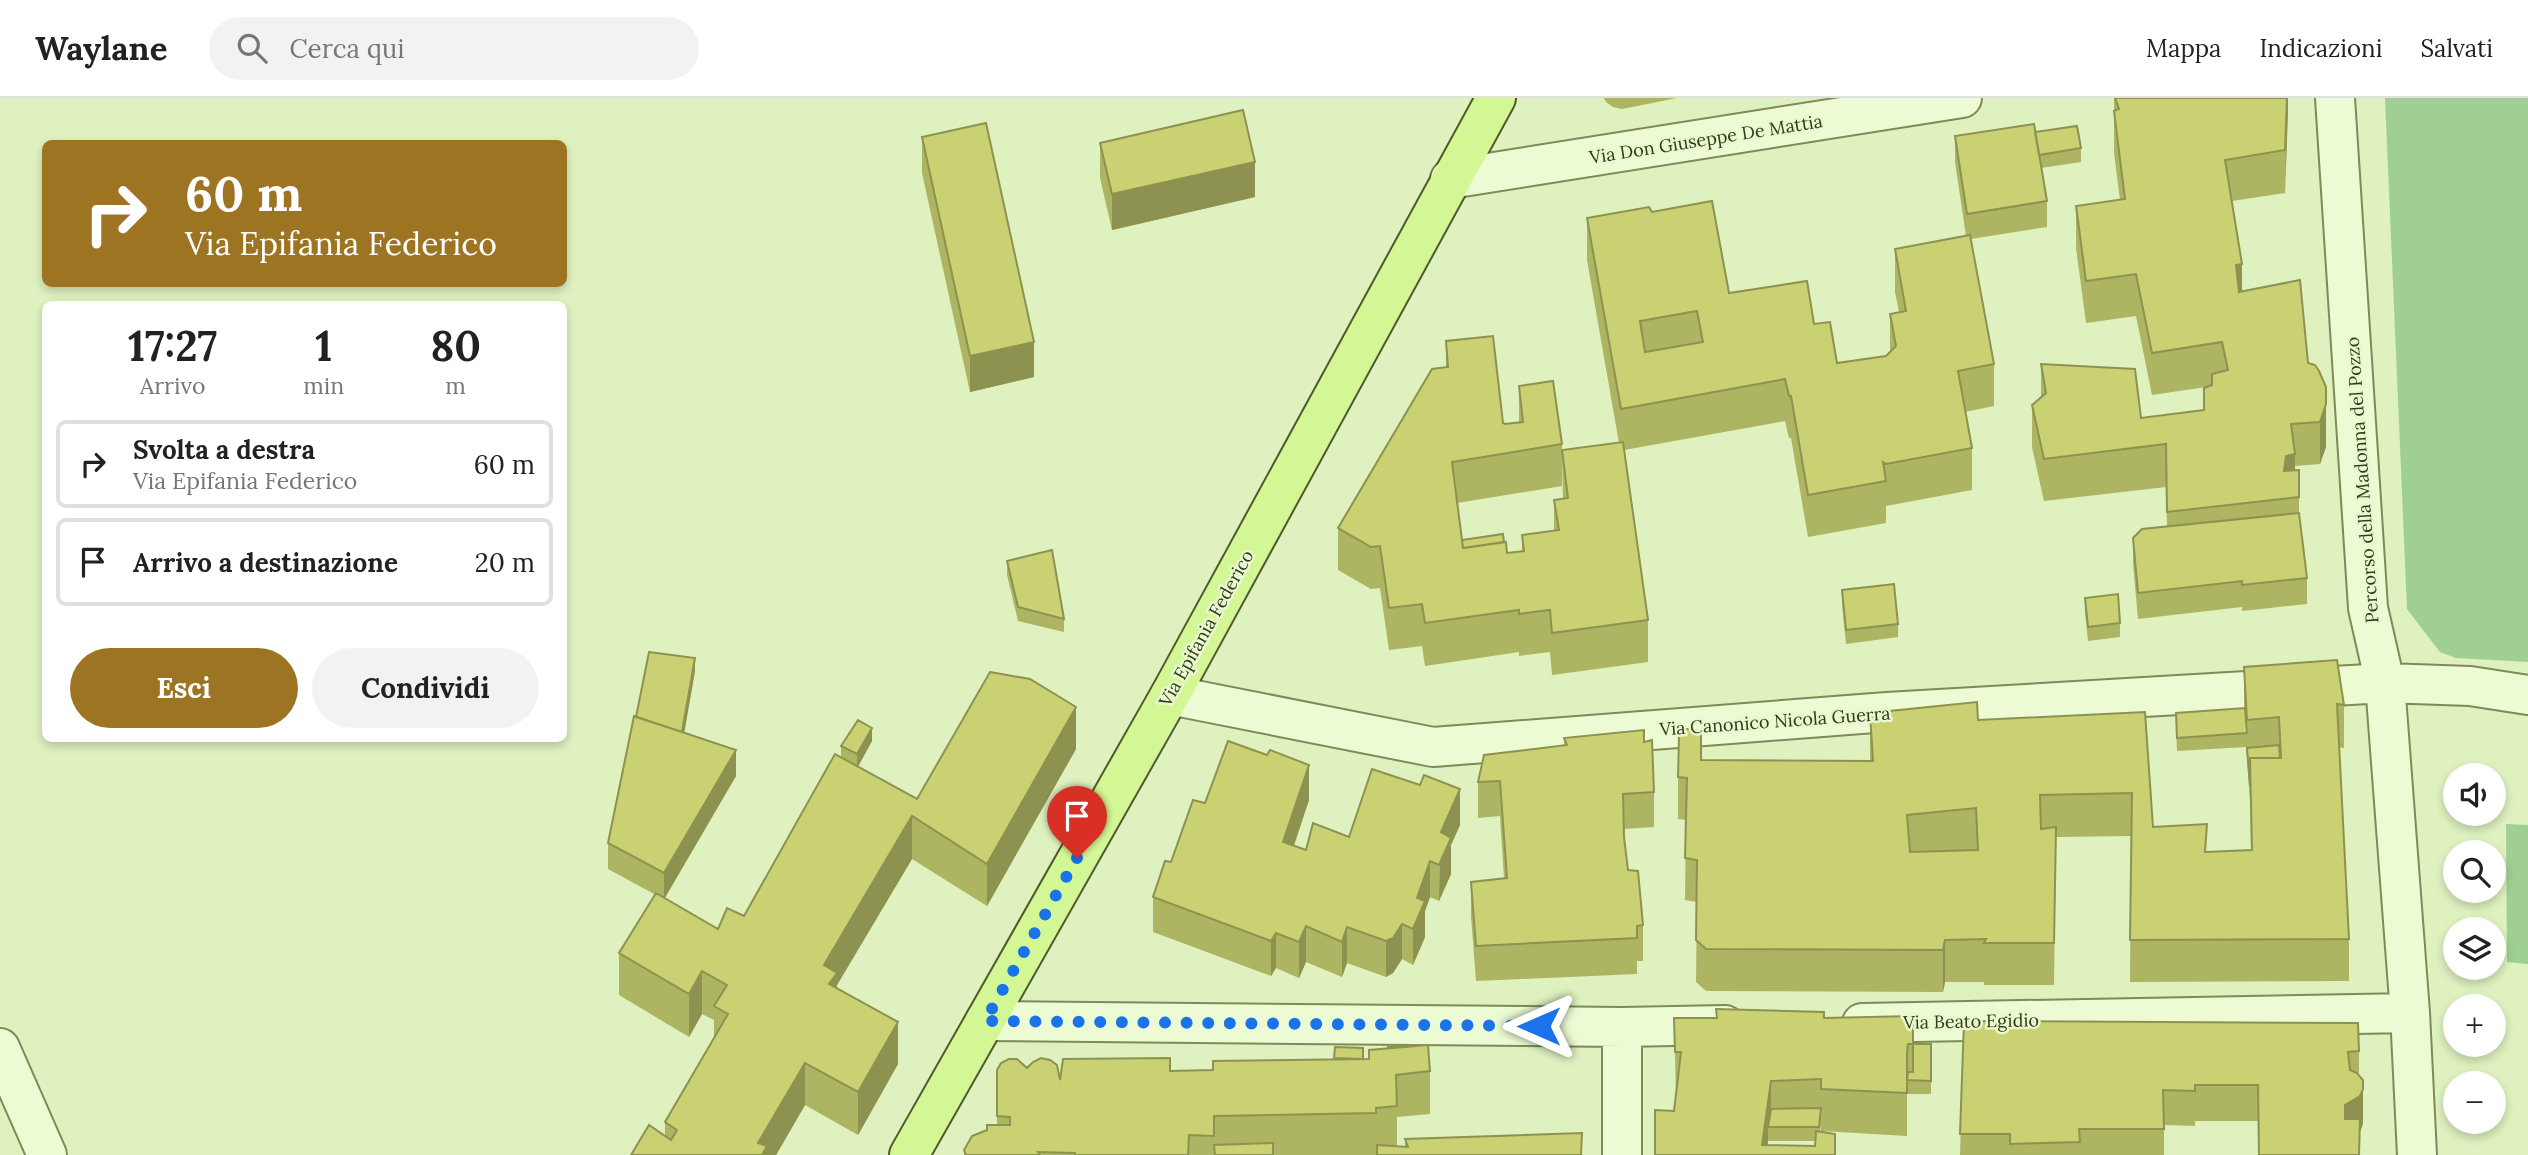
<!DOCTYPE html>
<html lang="it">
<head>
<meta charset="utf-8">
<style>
	:root { --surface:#fff; --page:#f2f2f2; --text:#222; --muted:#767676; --line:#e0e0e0; --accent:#9d7422 }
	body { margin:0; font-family:Lora,serif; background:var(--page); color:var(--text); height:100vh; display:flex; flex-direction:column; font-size:26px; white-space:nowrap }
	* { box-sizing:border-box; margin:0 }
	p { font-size:23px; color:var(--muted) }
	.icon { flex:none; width:38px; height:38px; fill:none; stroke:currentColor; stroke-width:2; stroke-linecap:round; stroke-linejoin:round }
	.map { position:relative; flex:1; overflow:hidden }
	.sheet { position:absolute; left:42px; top:203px; width:525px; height:441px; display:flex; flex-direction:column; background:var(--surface); border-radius:10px; box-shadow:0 4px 10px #0003 }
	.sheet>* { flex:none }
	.banner { position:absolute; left:42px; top:42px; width:525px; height:147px; border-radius:10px; box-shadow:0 4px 10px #0003; background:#9d7422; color:#fff; overflow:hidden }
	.fabs { position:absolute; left:2443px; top:665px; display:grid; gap:14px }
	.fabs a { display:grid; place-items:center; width:63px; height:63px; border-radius:50%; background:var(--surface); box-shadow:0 4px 10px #0003; font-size:35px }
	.pin { position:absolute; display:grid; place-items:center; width:60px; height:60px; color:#fff; margin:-72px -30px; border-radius:50% 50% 50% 0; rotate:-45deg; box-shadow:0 0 7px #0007 }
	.pin .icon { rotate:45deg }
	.me { position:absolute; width:77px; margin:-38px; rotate:270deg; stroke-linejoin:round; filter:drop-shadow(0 0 5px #0008) }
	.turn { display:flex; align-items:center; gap:24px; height:147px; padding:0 28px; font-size:32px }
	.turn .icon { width:91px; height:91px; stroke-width:2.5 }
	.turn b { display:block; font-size:49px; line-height:60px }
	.eta { display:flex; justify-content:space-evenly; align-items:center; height:119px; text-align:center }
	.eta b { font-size:42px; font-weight:800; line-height:49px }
	.primary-button { display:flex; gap:14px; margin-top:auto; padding:14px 28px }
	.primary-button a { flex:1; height:80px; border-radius:42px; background:var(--accent); color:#fff; font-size:28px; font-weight:800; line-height:80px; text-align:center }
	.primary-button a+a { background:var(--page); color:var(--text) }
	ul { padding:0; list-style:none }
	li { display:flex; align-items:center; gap:21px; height:88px; margin:0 14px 10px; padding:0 14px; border:4px solid var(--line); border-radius:10px }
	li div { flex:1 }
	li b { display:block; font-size:26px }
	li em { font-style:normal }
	header { display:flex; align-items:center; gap:42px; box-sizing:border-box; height:98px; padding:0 35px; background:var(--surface); border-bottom:2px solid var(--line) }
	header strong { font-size:33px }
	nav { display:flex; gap:38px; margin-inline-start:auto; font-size:24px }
	.search { width:490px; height:63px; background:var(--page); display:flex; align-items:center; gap:18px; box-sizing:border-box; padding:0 24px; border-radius:38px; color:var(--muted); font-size:26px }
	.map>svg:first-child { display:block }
	.green { fill:#9fcf92 }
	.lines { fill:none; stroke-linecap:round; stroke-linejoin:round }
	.minor-casing { stroke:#808a56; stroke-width:42 }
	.major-casing { stroke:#51582b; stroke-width:42 }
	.minor { stroke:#ecfbd3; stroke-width:38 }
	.major { stroke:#d3f794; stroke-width:38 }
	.wall { fill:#adb462; fill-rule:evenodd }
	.shaded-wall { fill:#8d9250 }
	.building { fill:#c9d172; stroke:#8d9250; stroke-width:2; fill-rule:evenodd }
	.route { stroke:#1a73e8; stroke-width:12; stroke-dasharray:0 21.6 }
	.labels { text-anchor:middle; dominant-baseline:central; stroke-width:5; stroke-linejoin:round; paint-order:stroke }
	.street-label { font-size:18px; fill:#34391c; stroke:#e8f8cf }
</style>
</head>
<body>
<header>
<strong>Waylane</strong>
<div class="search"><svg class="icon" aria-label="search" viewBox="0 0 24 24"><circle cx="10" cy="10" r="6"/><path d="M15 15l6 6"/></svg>Cerca qui</div>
<nav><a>Mappa</a><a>Indicazioni</a><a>Salvati</a></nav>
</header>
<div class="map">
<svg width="2528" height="1057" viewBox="0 0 2528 1057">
	<rect width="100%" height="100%" fill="#def1bf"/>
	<path class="green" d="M2385,0H2528V564L2456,560L2440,554L2407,511Z
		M2506,726L2528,727V866L2507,864Z"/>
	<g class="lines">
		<g class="minor-casing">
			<path id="minor" d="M2335,0L2368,510L2385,585L2410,915L2417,1057
				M1450,81L1962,0
				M1170,597L1433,649L1887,614L2385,585L2470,588L2528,597
				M985,923L1622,929L1725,927
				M1862,925L2410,915
				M1622,929V1057
				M0,950L47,1057"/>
		</g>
		<g class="major-casing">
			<path id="major" d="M909,1057L1170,597L1496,0"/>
		</g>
		<use href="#minor" class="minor"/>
		<use href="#major" class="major"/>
	</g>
	<path class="wall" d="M1604,0H1677L1622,11L1613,9L1606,4Z
		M2114,0H2288L2285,95L2232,103L2242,193L2308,265L2326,349L2320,366L2295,368V372H2299V415L2307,480V506L2242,513V509L2138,521L2133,466V440L2167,428L2166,389L2044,403L2032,349V307L2041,299V266L2141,320L2204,312L2206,289L2152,297L2136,218L2086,225L2076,150V108L2120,102L2114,55Z
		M2035,34L2081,50V64L2041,70L2047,103V129L1971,141L1994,266V308L1965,314L1972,350V392L1886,408V425L1808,439L1791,340H1789L1785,323L1624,352L1648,522V564L1552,577L1550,554L1519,558V554L1425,568L1422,548L1389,552L1380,490L1371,491L1338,472V430L1446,270V243L1503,325L1505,326L1519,324V288L1562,346V388L1457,405L1462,442L1504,444L1507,455L1522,454V437L1554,433V402L1563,401L1562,352L1619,345L1587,162V120L1652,114L1729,195L1814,226L1837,265L1886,258L1890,255V216L1899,214L1895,194V151L1966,138L1955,64V38Z
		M922,39L1034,279L970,294L922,75Z
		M1100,45L1255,99L1112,132L1100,80Z
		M1007,463L1064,521V534L1018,523L1007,477Z
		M1842,492L1898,526V539L1846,546L1842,506Z
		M2085,500L2120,525V539L2088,543L2085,514Z
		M2244,569L2344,607V650L2339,649L2349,841V883L2130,884L2131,738L2056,739L2054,887H1984V884H1945L1943,894L1706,893L1696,884L1697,804L1685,802L1686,722L1678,721V679L1701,662L1870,663V615L1978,622L2145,614L2153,729L2207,754L2251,752L2250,702L2246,649L2177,653L2176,629V615L2244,610Z
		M695,573L684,635L736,678L665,800L718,831L744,818L841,660V648L872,643L858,669L917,701L1076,651L987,808L912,761L837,887V891L898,966L858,1037L805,1007L776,1057H631L665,1037V1024L714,939V922L702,916L689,939L619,897V855L656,797L608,771V745L636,619Z
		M1564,640L1644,644L1654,694V729L1624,731L1628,772L1643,827V863H1637V876L1476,883L1471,819V784L1504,780L1500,718L1478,720V684L1564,647Z
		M1309,702L1294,748L1306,752L1349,739L1460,727L1451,747V776L1439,803L1430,799L1425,813V839L1413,867L1402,861L1393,875L1386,879L1347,865L1342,879L1306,864L1299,880L1276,870L1271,878L1153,834V799L1171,764L1205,705Z
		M1674,920H1824L1913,946H1931V996H1907V1038L1821,1033V1028L1820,1033L1835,1057H1655L1674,1013L1676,997ZM1768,1043H1815V1048L1768,1047Z
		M1964,923L2359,953V977L2363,1026L2258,1023H2195V1028L2164,1027V1057H1960Z
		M1335,949L1363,961L1430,973V1016L1397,1019V1048L1405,1049V1041L1582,1057L1377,1052L1376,1057H964V1052L987,1032V1027H997V972L1027,970L1060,982L1170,973L1213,972L1334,961Z"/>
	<path class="shaded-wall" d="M2287,0H2288V15L2285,95Z
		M1255,64V99L1112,132V96Z
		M2242,166V208L2236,209V167Z
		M1034,244V279L970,294V258Z
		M2326,306V349L2320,366V324Z
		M2295,356V398L2284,373L2286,358Z
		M695,560V573L680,659V645Z
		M1076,609V651L987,808V766Z
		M872,630V643L857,670V656Z
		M736,652V678L664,801V775Z
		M1309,667V702L1283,779V744Z
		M1460,691V727L1451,747V776L1439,803L1441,734Z
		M912,718V761L837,887V917L824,867Z
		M1430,763V799L1425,813V839L1413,867V831L1417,800Z
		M1402,826V861L1393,875L1386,879V843Z
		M1306,828V864L1299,880V844Z
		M1347,829V865L1342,879V844Z
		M1276,835V870L1271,878V843Z
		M1945,842V884L1943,894V852Z
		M702,873V916L689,939V896Z
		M898,924V966L858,1037V994Z
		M805,965V1007L776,1057H758V1045Z
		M1771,983V1025L1768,1029V1043L1767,1057L1762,1047Z
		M2363,991V1026L2360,1034V1057H2359L2345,1042V1007Z"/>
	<path class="building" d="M2115,0H2287L2285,52L2225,62L2242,166L2236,167L2239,194L2300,182L2308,265L2315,267L2319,273L2326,289V306L2320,324L2291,326L2295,356L2286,358L2284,373L2299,372V399L2167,414L2166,346L2044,361L2032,307L2046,295L2041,266L2135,271L2141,320L2204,312V290L2212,287V276L2228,272L2222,244L2152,255L2136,176L2086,183L2076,108L2125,101L2114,13L2119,11Z
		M1243,12L1255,64L1112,96L1100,45Z
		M986,25L1034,244L970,258L922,39Z
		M2034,26L2047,103L1967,116L1955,38Z
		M2077,28L2081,50L2039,57L2035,34Z
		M1712,103L1729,195L1807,183L1814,226L1830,224L1837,265L1886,258L1896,248L1890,216L1906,213L1895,151L1970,137L1994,266L1958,273L1972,350L1886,366L1883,364L1886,383L1808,397L1791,298H1789L1785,281L1621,311L1587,120L1649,109L1652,114ZM1697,213L1703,244L1645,254L1640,223Z
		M1493,238L1503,325L1505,326L1523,324L1519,288L1553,283L1562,346L1452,364L1463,450L1506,444L1507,455L1524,453L1522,437L1559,432L1554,402L1568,400L1562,352L1623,344L1648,522L1552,535L1550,512L1519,516V512L1425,525L1422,506L1389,510L1380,448L1371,449L1338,430L1432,271L1448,269L1446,243Z
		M2299,415L2307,480L2242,487V483L2138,495L2133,440L2142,431Z
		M1503,436L1504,444L1463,450L1462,442Z
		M1052,452L1064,521L1018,509L1007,463Z
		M1894,486L1898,526L1846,532L1842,492Z
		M2118,496L2120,525L2088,529L2085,500Z
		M649,554L695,560L682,634L636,619Z
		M2337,562L2344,607L2337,606L2349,841L2130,842L2132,695L2040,697L2041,731L2056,729L2054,845H1984L1986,841L1945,842L1943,852L1706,851L1696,842L1697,762L1685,760L1687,680L1678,679L1679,636L1685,631H1694L1701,635V662L1873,663L1870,615L1977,604L1978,622L2145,614L2153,729L2207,726L2205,754L2252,752L2250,660H2281L2279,619L2247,622L2244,569ZM1976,710L1978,752L1910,754L1907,717Z
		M990,574L1030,581L1076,609L987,766L912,718L824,867L837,875L829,886L898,924L858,994L805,965L758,1045L767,1048L762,1057H631L649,1027L671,1042L677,1032L665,1024L728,916L714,908L727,887L702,873L689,896L619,855L656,795L718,831L727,810L744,818L835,656L917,701Z
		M2245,610L2247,635L2177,640L2176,615Z
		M634,618L736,652L664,775L608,745Z
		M858,622L872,630L857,656L841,648Z
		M1644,632V644L1652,642L1654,694L1623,696L1624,739L1628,772L1638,773L1643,827L1637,828V840L1476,848L1471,784L1507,780L1500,683L1478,684L1484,657L1567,647L1564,640Z
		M1228,643L1267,657L1270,652L1309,667L1283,744L1306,752L1313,725L1349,739L1372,671L1420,687L1424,677L1460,691L1441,734L1451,740L1439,767L1430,763L1417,800L1425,803L1413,831L1402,826L1393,840L1386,843L1347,829L1342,844L1306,828L1299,844L1276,835L1271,843L1153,799L1165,763L1171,764L1193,702L1205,705Z
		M2279,647L2280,660H2250V688L2247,650Z
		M1716,911L1824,914V920L1913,918V946H1908L1907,954V995L1821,991V981L1771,983L1762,1047L1815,1048L1816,1033L1835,1036V1057H1655V1012L1674,1013L1681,954H1675L1674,920H1717Z
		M1964,923L2358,925L2359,953L2348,954L2350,972L2357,975L2363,982V991L2360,998L2345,1007V1021H2360L2359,1057H2259L2258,987H2195V993L2163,992L2164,1031H2079L2080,1044L2010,1046V1036H1960Z
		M1913,946H1931V983L1907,982L1908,974H1913Z
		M1420,947L1388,950V949Z
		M1428,947L1430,973L1396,977L1397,1008L1376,1010V1015L1214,1018V1038L1189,1037L1188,1057H1075V1055L1038,1054L1040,1057H966L964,1052L972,1038L987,1032V1027H1010V1019L997,1018V972L1001,965L1009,961H1017L1027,970L1033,964L1041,960L1050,962L1057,967L1060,982L1063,961L1170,960V973L1213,972V963L1369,961V952Z
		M1335,949L1363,950V961L1334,960Z
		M1821,1010L1819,1029H1768L1771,1011Z
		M1582,1035L1581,1057H1377V1047L1408,1049L1405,1041Z
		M1273,1045V1057H1215L1214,1047Z"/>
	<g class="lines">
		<path class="route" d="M1077,760L985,923L1539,928"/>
	</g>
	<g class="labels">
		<g class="street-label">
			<text transform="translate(1706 41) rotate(-9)">Via Don Giuseppe De Mattia</text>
			<text transform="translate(2362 382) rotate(-94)">Percorso della Madonna del Pozzo</text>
			<text transform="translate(1206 530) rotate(-61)">Via Epifania Federico</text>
			<text transform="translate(1775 623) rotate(-4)">Via Canonico Nicola Guerra</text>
			<text transform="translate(1971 923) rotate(-1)">Via Beato Egidio</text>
		</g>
	</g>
</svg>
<div class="fabs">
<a><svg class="icon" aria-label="sound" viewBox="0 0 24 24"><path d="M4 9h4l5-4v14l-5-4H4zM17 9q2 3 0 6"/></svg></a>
<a><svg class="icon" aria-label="search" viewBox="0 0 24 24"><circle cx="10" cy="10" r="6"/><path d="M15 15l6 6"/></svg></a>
<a><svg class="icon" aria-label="layers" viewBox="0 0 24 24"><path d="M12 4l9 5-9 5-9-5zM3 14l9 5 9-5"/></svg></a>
<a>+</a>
<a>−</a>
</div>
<div class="pin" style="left:1077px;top:760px;background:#d93025"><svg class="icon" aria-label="arrive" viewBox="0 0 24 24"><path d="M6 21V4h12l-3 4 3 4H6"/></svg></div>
<svg class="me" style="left:1539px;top:928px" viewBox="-20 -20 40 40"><path d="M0-17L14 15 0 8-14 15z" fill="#1a73e8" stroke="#fff" stroke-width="4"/></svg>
<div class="banner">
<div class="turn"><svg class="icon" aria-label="right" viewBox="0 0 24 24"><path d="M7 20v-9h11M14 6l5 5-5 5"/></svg><div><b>60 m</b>Via Epifania Federico</div></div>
</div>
<section class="sheet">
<div class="eta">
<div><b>17:27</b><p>Arrivo</p></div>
<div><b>1</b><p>min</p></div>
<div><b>80</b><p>m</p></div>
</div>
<ul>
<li><svg class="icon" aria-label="right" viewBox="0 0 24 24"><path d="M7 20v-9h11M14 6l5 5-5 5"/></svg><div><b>Svolta a destra</b><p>Via Epifania Federico</p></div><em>60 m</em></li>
<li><svg class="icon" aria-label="arrive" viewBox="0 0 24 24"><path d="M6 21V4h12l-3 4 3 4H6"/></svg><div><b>Arrivo a destinazione</b></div><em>20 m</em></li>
</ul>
<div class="primary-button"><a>Esci</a><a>Condividi</a></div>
</section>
</div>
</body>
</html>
